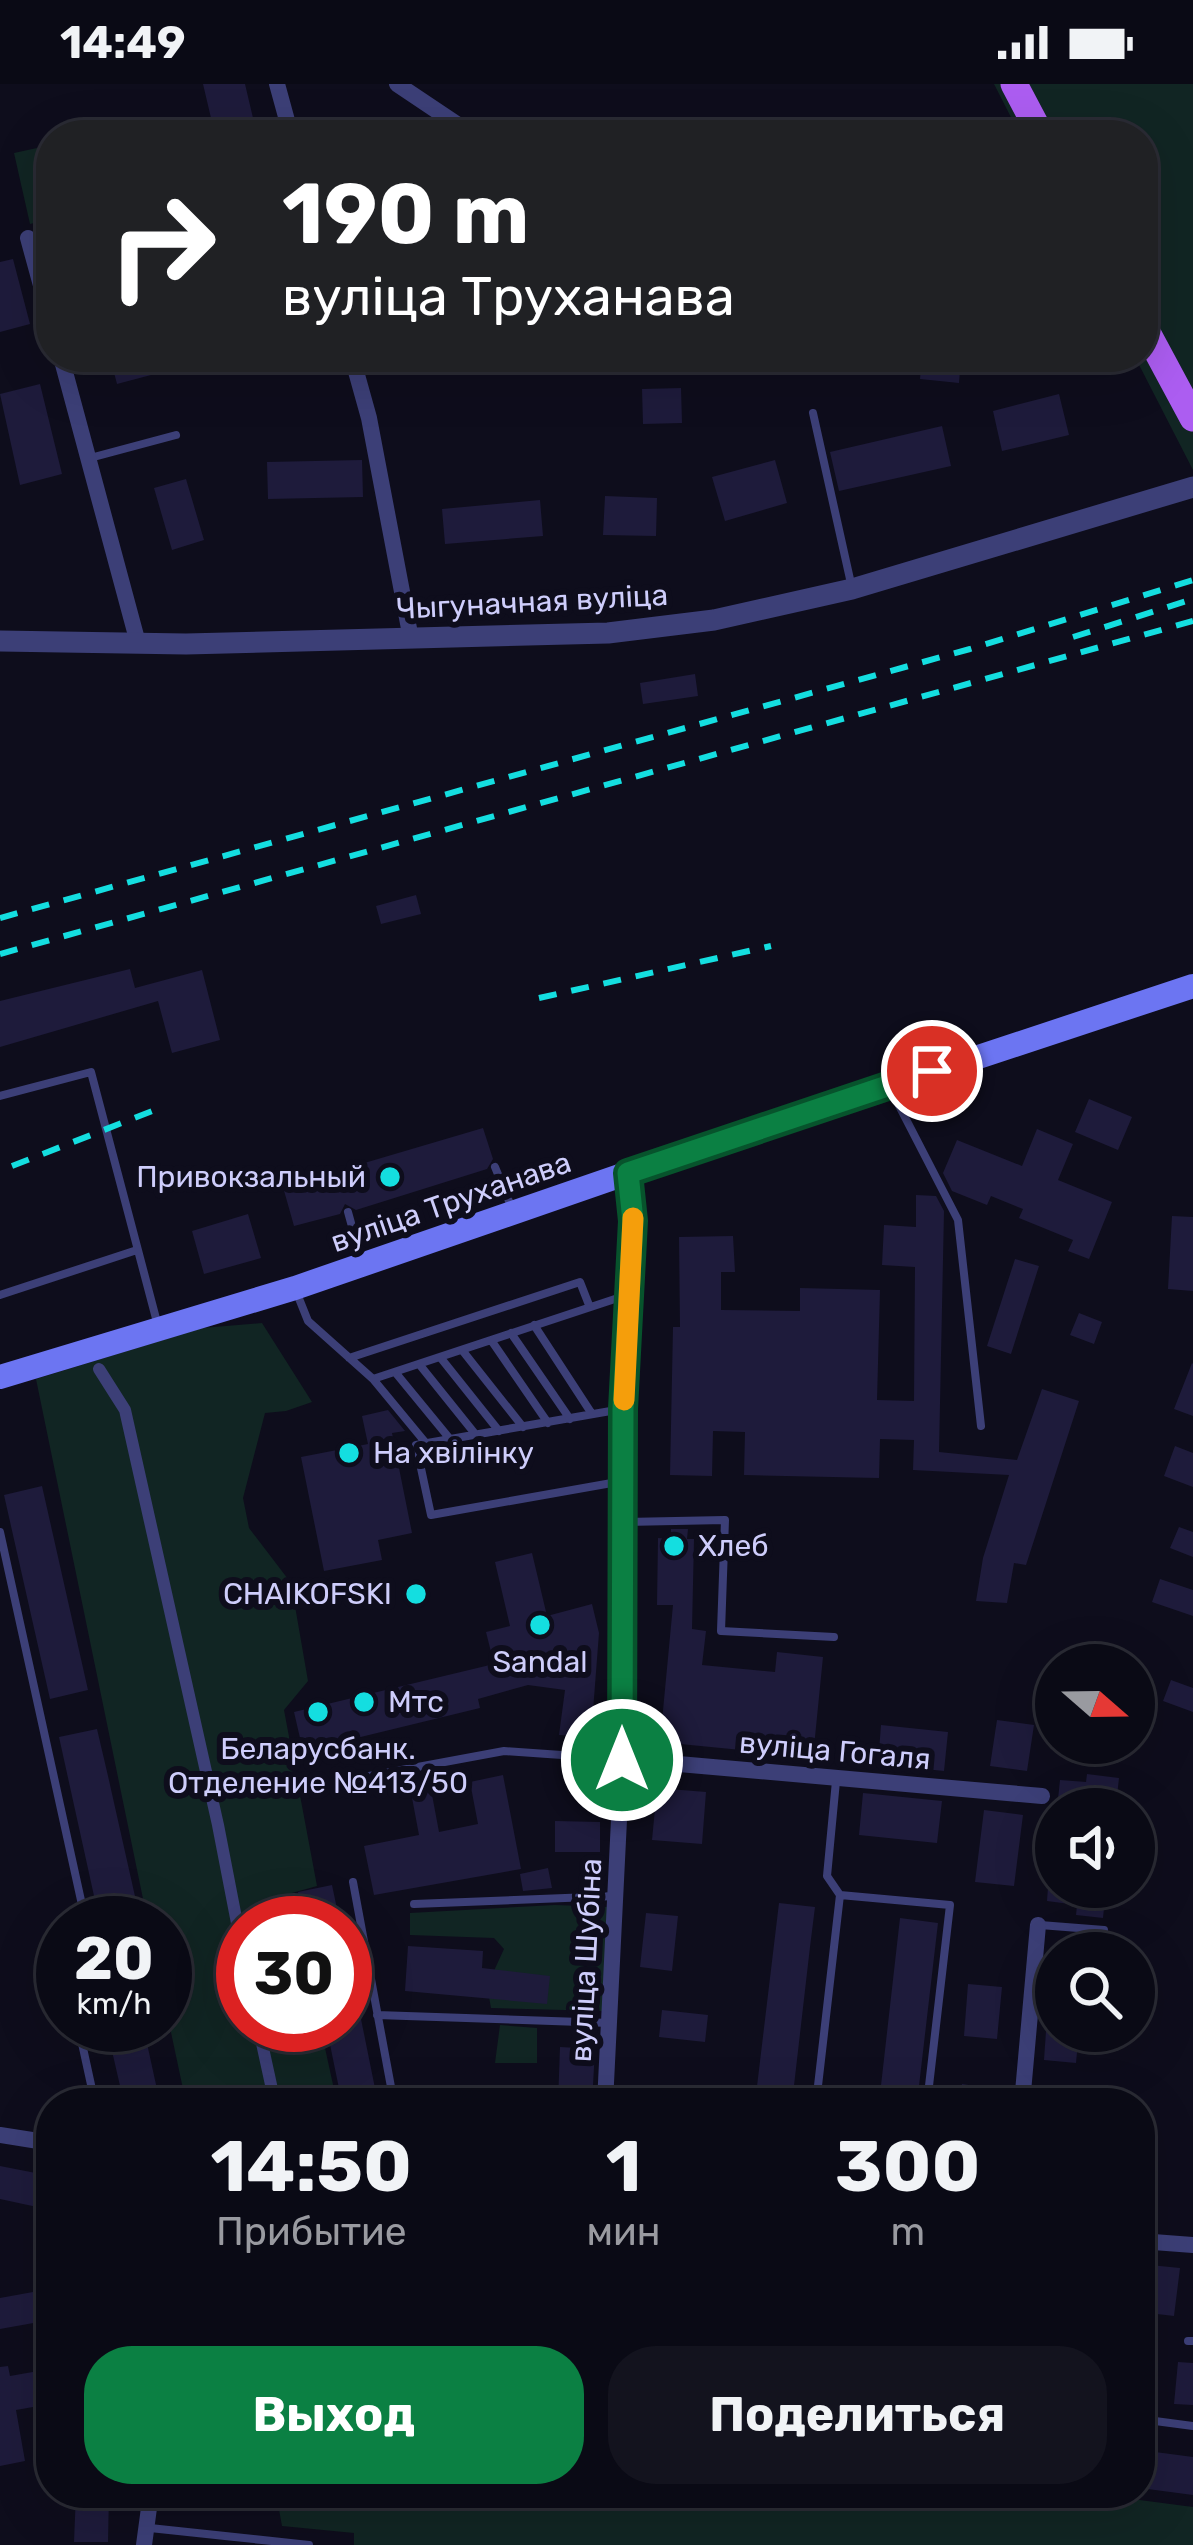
<!DOCTYPE html>
<html lang="ru">
<head>
<meta charset="utf-8">
<style>
	:root { --surface:#0a0a15; --page:#13131e; --text:#f1f3f6; --muted:#999aa0; --line:#2a2b34; --accent:#0b8043 }
	body { margin:0; font-family:Rubik,sans-serif; background:var(--page); color:var(--text); height:100vh; display:flex; flex-direction:column; font-size:45px; white-space:nowrap }
	* { box-sizing:border-box; margin:0 }
	p { font-size:39px; color:var(--muted) }
	.icon { flex:none; width:66px; height:66px; fill:none; stroke:currentColor; stroke-width:2; stroke-linecap:round; stroke-linejoin:round }
	.map { position:relative; flex:1; overflow:hidden }
	.panel { position:absolute; left:36px; top:2004px; width:1119px; height:420px; display:flex; flex-direction:column; background:var(--surface); border-radius:48px; box-shadow:0 12px 48px #0002,0 0 0 3px var(--line) }
	.panel>* { flex:none }
	.banner { position:absolute; left:36px; top:36px; width:1122px; height:252px; border-radius:48px; box-shadow:0 12px 48px #0002,0 0 0 3px var(--line); background:#202124; color:#fff; overflow:hidden }
	.needle { width:78px; rotate:110deg }
	.controls { position:absolute; left:1035px; top:1560px; display:grid; gap:24px }
	.controls a { display:grid; place-items:center; width:120px; height:120px; border-radius:50%; background:var(--surface); box-shadow:0 12px 48px #0002,0 0 0 3px var(--line); font-size:60px }
	.speed { position:absolute; left:36px; top:1812px; display:flex; gap:24px; font-size:60px; font-weight:700; text-align:center }
	.speed>* { display:grid; place-content:center; width:156px; height:156px; border-radius:50%; background:var(--surface); box-shadow:0 12px 48px #0002,0 0 0 3px var(--line); line-height:1 }
	.speed small { font-size:30px; font-weight:400 }
	.speed .limit { border:18px solid #d22; background:#fff; color:#111 }
	.pin { position:absolute; display:grid; place-items:center; width:102px; height:102px; color:#fff; margin:-51px; border:6px solid #fff; border-radius:50%; box-shadow:0 3px 12px #0007 }
	.me { position:absolute; width:132px; margin:-66px; rotate:0deg; stroke-linejoin:round; filter:drop-shadow(0 0 9px #0008) }
	.turn { display:flex; align-items:center; gap:42px; height:252px; padding:0 48px; font-size:54px }
	.turn .icon { width:156px; height:156px; stroke-width:2.5 }
	.turn b { display:block; font-size:84px; line-height:102px }
	.eta { display:flex; justify-content:space-evenly; align-items:center; height:204px; text-align:center }
	.eta b { font-size:72px; font-weight:700; line-height:84px }
	.button { display:flex; gap:24px; margin-top:auto; padding:24px 48px }
	.button a { flex:1; height:138px; border-radius:48px; background:var(--accent); color:#fff; font-size:48px; font-weight:700; line-height:138px; text-align:center }
	.button a+a { background:var(--page); color:var(--text) }
	.status { display:flex; justify-content:space-between; align-items:center; height:84px; padding:0 60px; background:var(--surface); direction:ltr }
	.status svg { height:33px; fill:currentColor }
	.map>svg:first-child { display:block }
	.green { fill:#112523 }
	.building { fill:#1e1b3b }
	.lines { fill:none; stroke-linecap:round; stroke-linejoin:round }
	.service { stroke:#3c3f77; stroke-width:8 }
	.pedestrian { stroke:#3c3f77; stroke-width:12 }
	.minor { stroke:#3c3f77; stroke-width:16 }
	.tertiary { stroke:#3c3f77; stroke-width:21 }
	.secondary { stroke:#6c75f2; stroke-width:24 }
	.primary { stroke:#ac5df1; stroke-width:27 }
	.rail { stroke:#14dee0; stroke-width:6; stroke-dasharray:18 15; stroke-linecap:butt }
	.route-casing { stroke:#07532c; stroke-width:30 }
	.route { stroke:#0b8043; stroke-width:21 }
	.slow { stroke:#f59e0b; stroke-width:21 }
	.poi-dot { fill:#14dee0; stroke:#0e0d1c; stroke-width:4.5 }
	.labels { text-anchor:middle; dominant-baseline:central; stroke-width:12; stroke-linejoin:round; paint-order:stroke }
	.street-label { font-size:30px; fill:#cecdfb; stroke:#0e0d1c }
	.poi-label { font-size:30px; fill:#cecdfb; stroke:#0e0d1c; text-anchor:start }
</style>
</head>
<body>
<div class="status"><b>14:49</b><svg viewBox="0 0 49 12"><path d="M0 12V9h3v3zM5 12V6h3v6zM10 12V3h3v9zM15 12V0h3v12zM26 1h20v11H26zM47 4h2v5h-2z"/></svg></div>
<div class="map">
<svg width="1193" height="2461" viewBox="0 0 1193 2461">
	<rect width="100%" height="100%" fill="#0e0d1c"/>
	<path class="green" d="M994,0H1193V386L1135,273H1143V51H1020Z
		M51,61V135L30,140L14,69Z
		M262,1239L312,1318L286,1327L265,1329L243,1414L249,1444L291,1499L308,1597L284,1626L317,1802L292,1809L298,1839H243V1941H320L337,2019H186L165,1920V1839H148L36,1295L202,1244Z
		M555,1821L608,1823L602,1927L491,1924L487,1902L504,1865L494,1854L410,1851V1829Z
		M500,1941L537,1944V1979H495Z
		M276,2409H1086L1193,2423V2461H354V2449L282,2442Z"/>
	<path class="building" d="M203,0H245L257,51H215Z
		M13,175L30,240L0,248V178Z
		M110,273H147L151,291L117,300Z
		M922,273H961L959,299L920,295Z
		M40,300L62,390L20,401L0,310Z
		M681,304L682,339L643,340L642,305Z
		M1059,310L1069,351L1002,367L993,327Z
		M942,342L951,382L839,407L830,368Z
		M362,376L363,413L268,415L267,378Z
		M775,376L787,419L725,437L712,393Z
		M186,395L204,456L172,466L154,404Z
		M605,412L657,414L656,452L603,451Z
		M540,416L543,452L445,460L442,425Z
		M695,590L698,612L643,620L640,599Z
		M416,811L421,830L381,840L376,822Z
		M130,885L135,904L202,886L220,956L172,969L158,917L0,963V917Z
		M1089,1015L1132,1033L1118,1066L1075,1048Z
		M483,1044L493,1075L487,1085L356,1126L345,1120L340,1130L294,1142L283,1103Z
		M1037,1045L1073,1060L1058,1096L1112,1118L1089,1175L1068,1167L1073,1156L1019,1134L1023,1125L991,1112L987,1121L952,1107L943,1089L957,1056L1022,1082Z
		M916,1111L936,1112L944,1127L939,1368L1017,1376L1042,1305L1079,1317L1026,1481L1014,1479L1007,1519L976,1517L983,1474L1009,1391L913,1386L914,1356L880,1355L879,1394L744,1391L745,1348L713,1347L712,1392L670,1391L673,1243H680L679,1153L733,1152L735,1188H721V1226L800,1227V1204L880,1206L877,1316L914,1317L915,1183L882,1181L884,1141L916,1143Z
		M248,1130L261,1174L204,1190L192,1147Z
		M1172,1132L1193,1133V1207L1168,1205Z
		M1015,1175L1039,1182L1011,1270L987,1262Z
		M1079,1229L1102,1238L1094,1260L1070,1251Z
		M1192,1279L1193,1280V1332L1174,1325Z
		M388,1326L405,1347L392,1349L412,1449L378,1456L382,1476L324,1487L301,1373L368,1360L362,1332Z
		M1175,1362L1193,1369V1403L1164,1392Z
		M42,1402L88,1606L50,1615L4,1411Z
		M1179,1443L1193,1448V1473L1170,1464Z
		M671,1445H688L687,1455H694L692,1545L706,1547L702,1581L775,1588L777,1568L823,1573L813,1673L660,1658L673,1521H657L658,1454L671,1455Z
		M532,1469L547,1532L592,1520L599,1549L591,1653L559,1651L565,1606L528,1601L478,1615L480,1624L303,1667L294,1628L494,1580L486,1548L510,1542L495,1478Z
		M1160,1495L1193,1506V1532L1152,1518Z
		M1171,1596L1193,1604V1628L1163,1617Z
		M997,1636L1034,1641L1027,1687L990,1682Z
		M881,1641L948,1648L944,1687L878,1680Z
		M97,1645L108,1692L141,1839H100L59,1653Z
		M1087,1690L1119,1694L1117,1712L1102,1710L1101,1725H1057L1060,1696L1086,1698Z
		M503,1691L521,1785L374,1811L364,1762L419,1751L410,1703L430,1700L439,1748L478,1740L470,1698Z
		M657,1704L706,1708L702,1760L652,1756Z
		M863,1709L942,1717L937,1759L859,1751Z
		M984,1726L1023,1731L1014,1802L975,1798Z
		M555,1737L600,1738V1768H555Z
		M548,1784L552,1804L523,1807L520,1790Z
		M332,1801L340,1839H304L298,1808Z
		M1048,1803H1092L1091,1813L1105,1815L1103,1834L1076,1831L1077,1821L1047,1817Z
		M779,1819L815,1823L810,1863L792,2019H755Z
		M646,1829L678,1832L672,1887L640,1883Z
		M900,1834L938,1839L917,2019H879Z
		M408,1862L483,1867L482,1884L550,1892L547,1920L405,1907Z
		M352,1895L361,1935L378,2019H342L326,1941H345V1896Z
		M968,1900L1002,1903L997,1955L964,1952Z
		M662,1926L708,1931L705,1958L659,1953Z
		M106,1941H143L160,2019H124Z
		M1046,1947H1079L1076,1979L1044,1976Z
		M560,1963L595,1965L592,2019H558Z
		M962,2000L994,2005L993,2019H959Z
		M0,2082L51,2092V2126L0,2115Z
		M1140,2180L1180,2184L1174,2232L1140,2228Z
		M33,2208L39,2238L0,2245V2214Z
		M1178,2278L1193,2279V2321L1174,2320Z
		M8,2282L10,2292L44,2286L50,2320L16,2326L25,2377L0,2382V2283Z
		M1140,2366L1193,2373V2411L1140,2404Z
		M76,2409H109L108,2458H74Z"/>
	<g class="lines">
		<path class="service" d="M30,154L51,149
			M813,329L852,504
			M90,374L176,351
			M892,1008L958,1136L981,1342
			M0,1012L91,988L158,1242
			M495,1083L513,1127
			M348,1128L362,1179
			M296,1207L308,1237L373,1295L425,1358
			M0,1211L137,1166
			M534,1241L592,1330
			M511,1249L570,1335
			M491,1256L548,1339
			M462,1266L523,1343
			M440,1273L499,1347
			M349,1274L580,1198L589,1221
			M419,1280L476,1351
			M395,1288L450,1355
			M373,1295L627,1211
			M622,1325L416,1361L431,1431L623,1397
			M625,1438L725,1436L721,1547L834,1553
			M0,1448L86,1839
			M353,1695L504,1667L619,1675
			M353,1798L394,2019
			M840,1811L950,1821L927,2019
			M414,1820L616,1812
			M1040,1841L1104,1846
			M63,1863V1864
			M377,1931L610,1939
			M78,1941L95,2019
			M816,2019L840,1811L827,1792L836,1697
			M1188,2257H1193
			M1140,2335L1193,2342
			M150,2444L309,2461"/>
		<path class="pedestrian" d="M99,1285L125,1326L218,1741L243,1870
			M258,1941L275,2019"/>
		<path class="minor" d="M277,0L291,51
			M397,0L473,51
			M28,154L51,238
			M61,273L138,559
			M352,273L369,334L411,555
			M622,1675L1042,1712
			M605,2019L622,1675L623,1325L633,1137L628,1089
			M1022,2019L1038,1841
			M0,2051L51,2059
			M1140,2157L1193,2161
			M144,2461L151,2409"/>
		<path class="tertiary" d="M0,557L186,560L608,549L714,536L852,505L1193,403"/>
		<path class="secondary" d="M0,1293L295,1204L628,1089L1193,902"/>
		<path class="primary" d="M1014,0L1041,51
			M1143,241L1193,334"/>
		<path class="rail" d="M1073,553L1193,515
			M0,834L970,565L1193,496
			M0,870L1193,537
			M539,914L771,862
			M12,1082L165,1022"/>
	</g>
	<g class="lines">
		<g class="route-casing">
			<path id="route" d="M622,1676L623,1325L633,1137L628,1089L932,987"/>
		</g>
		<use href="#route" class="route"/>
		<path class="slow" d="M624,1316L633,1134"/>
	</g>
	<g class="poi-dot">
		<circle cx="390" cy="1093" r="12"/>
		<circle cx="349" cy="1369" r="12"/>
		<circle cx="674" cy="1462" r="12"/>
		<circle cx="416" cy="1510" r="12"/>
		<circle cx="540" cy="1541" r="12"/>
		<circle cx="364" cy="1618" r="12"/>
		<circle cx="318" cy="1628" r="12"/>
	</g>
	<g class="labels">
		<g class="street-label">
			<text transform="translate(532 518) rotate(-3)">Чыгуначная вуліца</text>
			<text transform="translate(451 1118) rotate(-19)">вуліца Труханава</text>
			<text transform="translate(835 1667) rotate(5)">вуліца Гогаля</text>
			<text transform="translate(586 1876) rotate(-87)">вуліца Шубіна</text>
		</g>
		<g class="poi-label">
			<text x="366" y="1093" text-anchor="end">Привокзальный</text>
			<text x="373" y="1369">На хвілінку</text>
			<text x="698" y="1462">Хлеб</text>
			<text x="392" y="1510" text-anchor="end">CHAIKOFSKI</text>
			<text x="540" y="1578" text-anchor="middle">Sandal</text>
			<text x="388" y="1618">Мтс</text>
			<text x="318" y="1665" text-anchor="middle">Беларусбанк.<tspan x="318" dy="34">Отделение №413/50</tspan></text>
		</g>
	</g>
</svg>
<div class="controls">
<a><svg class="needle" viewBox="-14 -14 28 28"><path d="M0-13l5 13h-10z" fill="#e53935"/><path d="M0 13l5-13h-10z" fill="#999aa0"/></svg></a>
<a><svg class="icon" aria-label="sound" viewBox="0 0 24 24"><path d="M4 9h4l5-4v14l-5-4H4zM17 9q2 3 0 6"/></svg></a>
<a><svg class="icon" aria-label="search" viewBox="0 0 24 24"><circle cx="10" cy="10" r="6"/><path d="M15 15l6 6"/></svg></a>
</div>
<div class="speed"><div>20<small>km/h</small></div><div class="limit">30</div></div>
<div class="pin" style="left:932px;top:987px;background:#d93025"><svg class="icon" aria-label="arrive" viewBox="0 0 24 24"><path d="M6 21V4h12l-3 4 3 4H6"/></svg></div>
<svg class="me" style="left:622px;top:1676px" viewBox="-20 -20 40 40"><circle r="17" fill="#0b8043" stroke="#fff" stroke-width="3"/><path d="M0-11L8 9 0 5-8 9z" fill="#fff"/></svg>
<div class="banner">
<div class="turn"><svg class="icon" aria-label="right" viewBox="0 0 24 24"><path d="M7 20v-9h11M14 6l5 5-5 5"/></svg><div><b>190 m</b>вуліца Труханава</div></div>
</div>
<section class="panel">
<div class="eta">
<div><b>14:50</b><p>Прибытие</p></div>
<div><b>1</b><p>мин</p></div>
<div><b>300</b><p>m</p></div>
</div>
<div class="button"><a>Выход</a><a>Поделиться</a></div>
</section>
</div>
</body>
</html>
